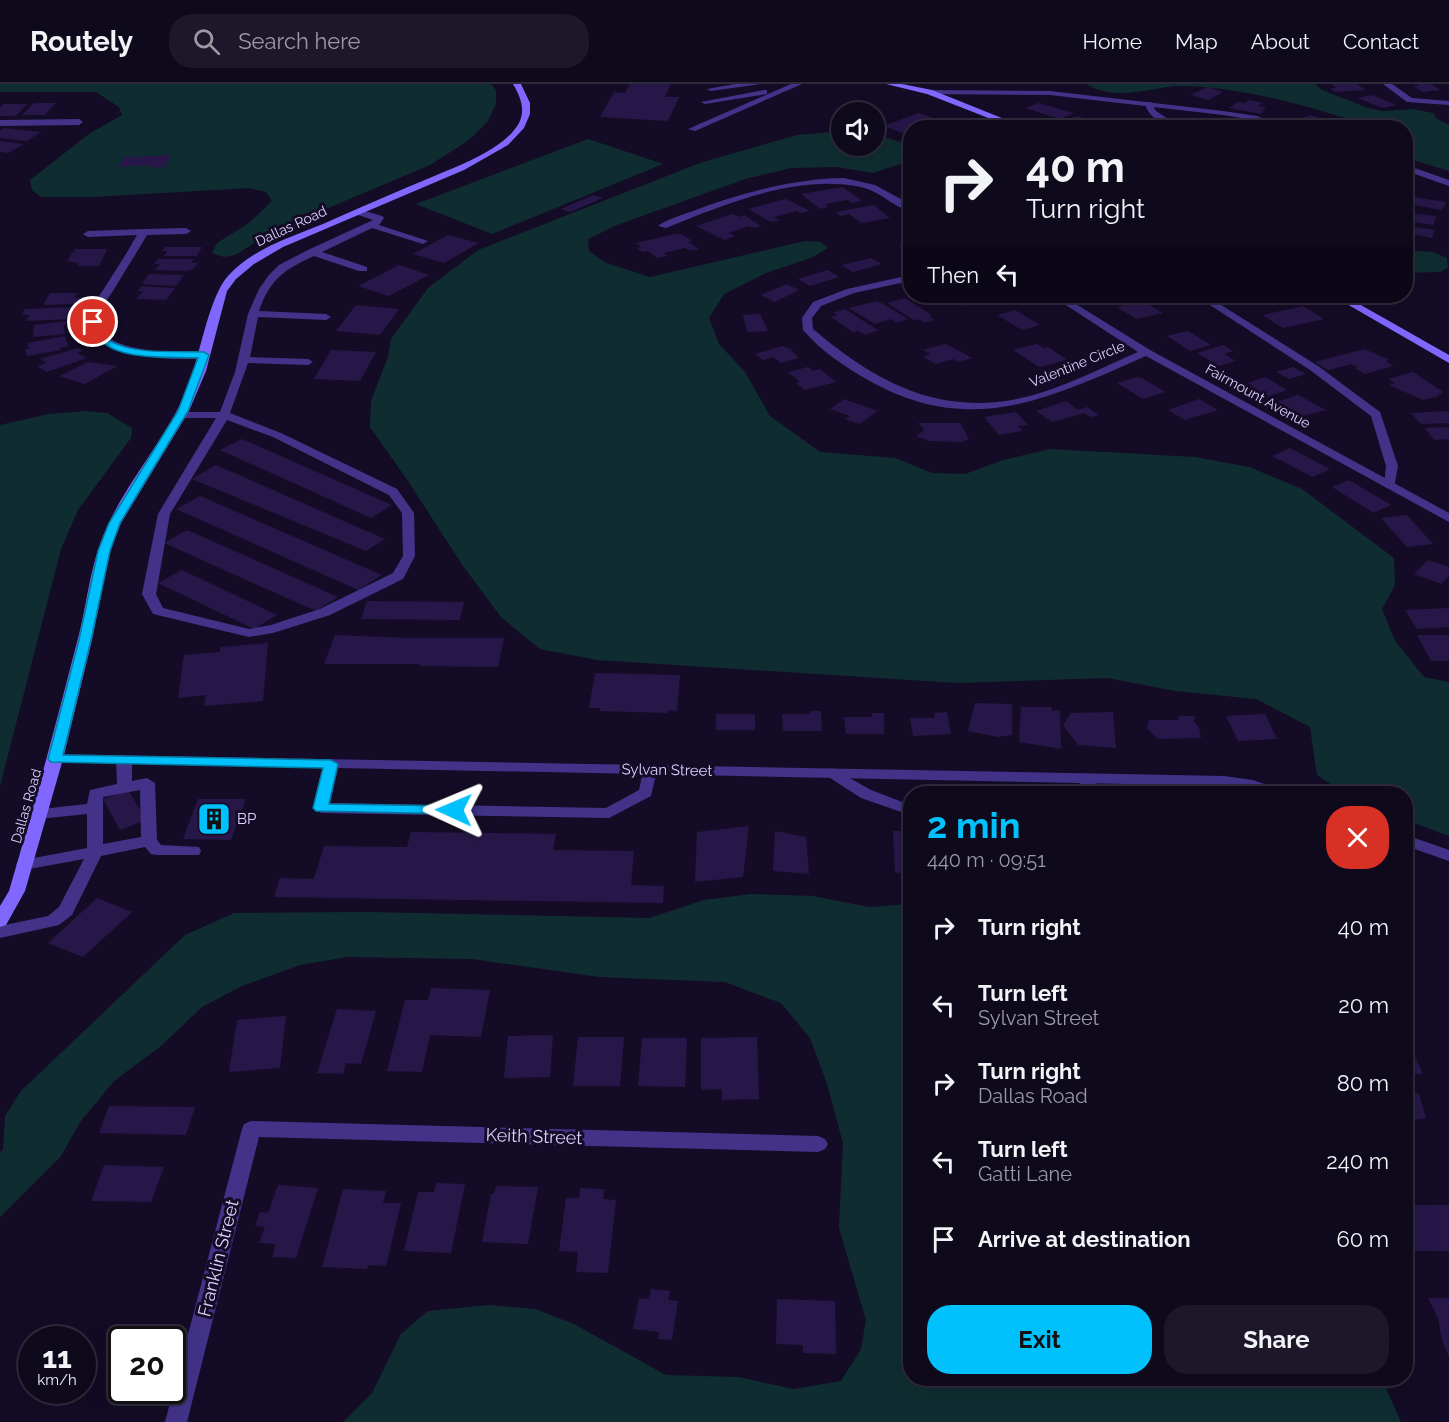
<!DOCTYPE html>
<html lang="en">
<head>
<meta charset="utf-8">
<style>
	:root { --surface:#0f091c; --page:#1d1729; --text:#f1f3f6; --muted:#9b9aa3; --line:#2f2a3b; --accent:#00c1fc }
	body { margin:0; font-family:Raleway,sans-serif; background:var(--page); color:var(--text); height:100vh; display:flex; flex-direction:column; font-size:22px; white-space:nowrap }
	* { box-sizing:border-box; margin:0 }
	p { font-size:20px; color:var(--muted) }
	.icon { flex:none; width:33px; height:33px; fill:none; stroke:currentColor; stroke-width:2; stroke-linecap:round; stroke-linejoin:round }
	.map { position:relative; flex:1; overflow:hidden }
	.panel { position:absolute; left:903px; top:702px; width:510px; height:600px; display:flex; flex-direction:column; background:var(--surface); border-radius:24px; box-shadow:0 6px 24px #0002,0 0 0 2px var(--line) }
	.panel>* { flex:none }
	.guide { position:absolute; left:903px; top:36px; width:510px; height:183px; border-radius:24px; box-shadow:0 6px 24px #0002,0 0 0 2px var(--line); background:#0f091c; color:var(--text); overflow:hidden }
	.buttons { position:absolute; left:831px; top:18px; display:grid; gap:12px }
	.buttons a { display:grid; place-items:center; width:54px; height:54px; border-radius:50%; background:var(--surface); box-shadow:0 6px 24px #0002,0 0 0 2px var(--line); font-size:30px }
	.speed { position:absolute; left:18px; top:1242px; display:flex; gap:12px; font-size:30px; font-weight:700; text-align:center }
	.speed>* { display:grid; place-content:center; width:78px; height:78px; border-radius:50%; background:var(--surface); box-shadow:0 6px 24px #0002,0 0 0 2px var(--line); line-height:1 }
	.speed small { font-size:15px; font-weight:400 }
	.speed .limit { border:3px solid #111; border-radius:9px; background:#fff; color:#111 }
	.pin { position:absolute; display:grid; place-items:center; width:51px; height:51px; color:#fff; margin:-26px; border:3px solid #fff; border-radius:50%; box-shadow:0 2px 6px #0007 }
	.me { position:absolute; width:66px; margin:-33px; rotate:271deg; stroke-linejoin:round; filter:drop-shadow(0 0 4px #0008) }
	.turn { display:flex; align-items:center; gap:21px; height:126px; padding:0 24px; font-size:27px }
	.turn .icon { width:78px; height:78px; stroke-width:2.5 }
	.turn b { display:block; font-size:42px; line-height:51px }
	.then { display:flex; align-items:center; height:57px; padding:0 24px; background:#0003; gap:12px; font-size:22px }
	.round { display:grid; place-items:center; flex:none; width:63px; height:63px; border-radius:24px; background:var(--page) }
	.summary { display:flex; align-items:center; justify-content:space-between; height:102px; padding:0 24px }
	h1 { font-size:36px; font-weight:700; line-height:45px; color:var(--accent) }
	.cta { display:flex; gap:12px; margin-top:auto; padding:12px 24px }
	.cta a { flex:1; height:69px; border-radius:24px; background:var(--accent); color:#111; font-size:24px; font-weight:700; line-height:69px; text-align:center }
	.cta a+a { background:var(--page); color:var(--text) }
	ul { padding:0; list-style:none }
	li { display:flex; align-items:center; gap:18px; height:78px; padding:0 24px }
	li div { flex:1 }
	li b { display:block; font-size:22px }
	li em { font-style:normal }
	header { display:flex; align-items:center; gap:36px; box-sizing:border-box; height:84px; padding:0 30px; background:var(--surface); border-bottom:2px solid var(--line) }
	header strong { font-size:28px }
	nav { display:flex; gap:33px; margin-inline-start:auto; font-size:21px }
	.search { width:420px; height:54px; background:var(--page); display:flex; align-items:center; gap:15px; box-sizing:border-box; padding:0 21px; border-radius:24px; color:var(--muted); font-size:22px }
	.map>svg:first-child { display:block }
	.green { fill:#0f2d30 }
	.building { fill:#271748 }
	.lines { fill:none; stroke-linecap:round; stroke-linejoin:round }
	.lane { fill:#423389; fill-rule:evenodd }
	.street { fill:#423389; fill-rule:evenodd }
	.secondary { fill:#8068ff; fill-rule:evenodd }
	.route { fill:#00c1fc; stroke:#007da4; stroke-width:1.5 }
	.labels { text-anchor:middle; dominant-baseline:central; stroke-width:6; stroke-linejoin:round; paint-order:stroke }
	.far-street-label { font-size:14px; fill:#dcd1ff; stroke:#140c26 }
	.street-label { font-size:15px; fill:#dcd1ff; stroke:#140c26 }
	.poi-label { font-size:15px; fill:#dcd1ff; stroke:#140c26; text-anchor:start }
	.near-street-label { font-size:18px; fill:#dcd1ff; stroke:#140c26 }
</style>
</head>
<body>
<header>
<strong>Routely</strong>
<div class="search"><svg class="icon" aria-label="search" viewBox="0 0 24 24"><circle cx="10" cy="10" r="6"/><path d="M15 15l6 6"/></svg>Search here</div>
<nav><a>Home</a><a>Map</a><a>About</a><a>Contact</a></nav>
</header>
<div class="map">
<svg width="1449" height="1338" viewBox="0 0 1449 1338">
	<rect width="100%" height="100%" fill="#140c26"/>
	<path class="green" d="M0,0H491L496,6V20L488,37L469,56L430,81L274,147L235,171L224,173L212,169L217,159L249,139L272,117L266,108L249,104L93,113H41L32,106L30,96L89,50L122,31L119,23L96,8H0Z
		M1086,0H1315L1322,6L1368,24L1383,27L1413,25L1433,29L1437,35L1449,41V87L1406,74V44L1362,43L1366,41C1312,23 1232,0 1176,2C1147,5 1113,17 1086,0Z
		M841,47L842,62H874L875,50L910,61V77L873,89L836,83L791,84L745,95L617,141L588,155L589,167L606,179L650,193L805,157L821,158L828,164L811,174L766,189L724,210L709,234L719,260L745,288L770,332L820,368L895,374L932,389L965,390L1003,376L1050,365L1195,373L1249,383L1302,405L1394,474L1395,501L1382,525L1395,557L1424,593L1449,598V752L1406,736V710L1344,709L1317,691L1310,643L1256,615L1175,607L1108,594L957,599L597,576L540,565L501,533L463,482L408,397L370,343L371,317L388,273L391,255L428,204L478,166L700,79L797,51Z
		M588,55L663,80L492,150L416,120Z
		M1406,166L1432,168L1447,174L1448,184L1440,188L1406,189Z
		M85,327L107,329L132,344L131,354L78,426L61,465L0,702V341L49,330Z
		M751,810L813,812L869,823L910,820V1294L1382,1295L1401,1338H343L372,1309L401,1250L428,1227L489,1221L535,1225L574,1240L666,1291L738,1293L794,1305L841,1297L861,1265L866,1236L839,1144L843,1059L827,1000L810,954L781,919L725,898L599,893L472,875L347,873L300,881L242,902L202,923L161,962L114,997L80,1038L61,1072L0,1133V1068L3,1066L5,1032L21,1007L185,851L234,829L369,828L649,834L704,816Z"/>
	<path class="building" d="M630,0H671L665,13H679L668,37L600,33L614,8L625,9Z
		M1331,0H1357L1365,6L1335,8L1330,4H1336Z
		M1416,0H1430L1440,6L1423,8L1413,2H1419Z
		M1207,3L1223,8L1208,16L1191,11Z
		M1372,11L1396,21L1382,24L1358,14Z
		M1249,16L1263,19L1258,22L1266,23L1262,27H1265L1261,30L1229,24L1238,18L1245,19Z
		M34,19H56L45,31H22Z
		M1038,19L1074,29L1060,35L1025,24Z
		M3,20H27L16,32H0V24Z
		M919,29L938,36L910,44V46L903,49L883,42Z
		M1310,31L1333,38L1323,42L1300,35Z
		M1078,32L1109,43V44H1086L1065,36Z
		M4,44L41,48L27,57L0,54V47Z
		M0,57L24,60L8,69L0,68Z
		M170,71L166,83L149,84L150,81L119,83L124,73Z
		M843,103L862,117L852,119L848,116L825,120L828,123L820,125L801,110Z
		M594,111L603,114L570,128L561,125Z
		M1413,112L1419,114L1446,118L1442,126L1408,120Z
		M786,115L810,127L801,129L796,127L774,133L780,136L771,138L748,125Z
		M874,121L890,134L861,139L849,130L840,132L836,128Z
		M1407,129L1436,132L1434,141L1406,137Z
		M733,130L740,133L744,131L761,142L754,144L749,142L728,149L735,152L725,156L696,142Z
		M1407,142L1435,146L1432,154L1406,149Z
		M675,150H682L692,157L688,158L699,165L690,167L685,164L664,169L667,172L657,174L648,167L642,168L637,164L641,163L636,159Z
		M448,151L479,159L444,179L413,170Z
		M910,161V174H909L899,162Z
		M165,163H202L197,172H164L167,167H162Z
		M75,165H107L99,182H81L77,181L78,179L67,177Z
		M871,174L882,180L853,188L842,181Z
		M158,175H194L191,179H198L193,185L186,187L155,186L160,180H154Z
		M399,181L429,191L389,212L358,202Z
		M828,186L839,193L810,202L798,195Z
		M149,190L184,191L176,202L142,200Z
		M787,200L799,206L775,218L761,211Z
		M141,202L175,204L166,216L136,215L143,207H138Z
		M50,209H77L75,214H81L77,220L43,221Z
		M945,212H991L994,213L963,222Z
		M1102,212H1135L1140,215L1115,221Z
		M905,214L932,231L929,232L935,236L925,239L919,235L915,237L887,219Z
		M877,217L885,221L908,235L897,239L891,235L875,240L849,224Z
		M1143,217L1163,229L1136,235L1117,223Z
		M356,221L399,225L380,251L336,247Z
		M1303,222L1324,235L1283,244L1262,231Z
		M76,223L70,235L26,237L30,231H22L25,225Z
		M845,225L862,236L878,246L865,251L858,247L853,248L831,233L838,231L833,229Z
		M1015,226L1040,241L1022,246L997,231Z
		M760,230L768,247L747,248L743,231Z
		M66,237V241H64L65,250L33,253L34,241Z
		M1188,247L1211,261L1190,267L1167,252Z
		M65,252L68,262L60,264L61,266L27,272L25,265H29L27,259Z
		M945,260L965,270L972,274L959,278L953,275L936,280L923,273L931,270L923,266Z
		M1037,260L1044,264L1048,263L1067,276L1039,283L1013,266Z
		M1223,261L1233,267L1224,270L1236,277L1219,282L1197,269Z
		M782,262L790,265L799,274L781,279L773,273L763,276L755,270Z
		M78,264L83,267L77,269L86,274L47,288L37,282L46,279L40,275Z
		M1364,265L1388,275L1387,278L1393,282L1365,290L1355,284L1357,283L1352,280L1328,286L1315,278Z
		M331,266L376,268L360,297L314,295Z
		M88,278L117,282L85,300L59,292Z
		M808,283L813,287L820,285L836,298L805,306L796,299L800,298L788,288Z
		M1293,283L1306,290L1289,295L1276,288Z
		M1413,288L1443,308L1438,311L1439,312L1423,316L1389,301L1395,299L1388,295Z
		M1137,293L1142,294L1165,308L1143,315L1117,299Z
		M1265,293L1287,306L1256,317L1238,306L1253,302L1248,299Z
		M1298,311L1326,326L1291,335L1275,325L1281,323L1273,319Z
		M844,315L878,327L859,340L845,335L850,332L830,325Z
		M1199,315L1218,326L1185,336L1168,326Z
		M1066,317L1078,326L1087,323L1099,331L1091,333L1084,329L1052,338L1036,327Z
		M1449,327V339L1421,340L1411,329Z
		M1016,328L1028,341L1018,342L1023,347L999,351L984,333Z
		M918,339H960L969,355L962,358L929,357L916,352L924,346Z
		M1449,343V355L1434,356L1425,344Z
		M242,355L392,421L371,434L220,366Z
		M1290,364L1330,385L1313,393L1272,372Z
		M216,381L385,455L366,467L192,395Z
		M1349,396L1391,421L1374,429L1332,403Z
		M200,412L382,491L358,506L176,425Z
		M1407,431L1433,460L1407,463L1381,434Z
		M187,446L338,513L316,527L164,459Z
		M1428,476L1449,483V492L1441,500L1414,490Z
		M182,486L277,531L254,545L158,499Z
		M367,517L464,518L460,536L361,535Z
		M1449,524V543L1417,545L1405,526Z
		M335,551L410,554H504L498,583L419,582L420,580H324Z
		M1417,551H1449V577H1431Z
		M268,559L263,617L204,622L206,611L178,614L184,571L220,568V563Z
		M595,589L680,591L677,627L668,626V629L599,627L600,624H589Z
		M975,619L1012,620V651L998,653L968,647Z
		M1021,623H1051L1052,627L1060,626L1061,665L1019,658Z
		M810,627H821L822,647H783L782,630H810Z
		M947,628L951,650L913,652L910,634H935L934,629Z
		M1113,628L1116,664L1078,661L1063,641L1071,629Z
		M872,629H884V650H846L844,633H872Z
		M716,630H755V646H716Z
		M1265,630L1277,655L1238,657L1226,632Z
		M1178,632H1194L1195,635L1193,637L1199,643L1201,654L1158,655L1147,644L1149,636H1179Z
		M128,706L146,736L120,746L103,715Z
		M198,715H246L231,756L183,755Z
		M749,742L743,793L695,798L697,748Z
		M775,747L806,753L809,790L773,787Z
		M893,747H910V788L895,789Z
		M411,748L556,750L553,766L634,767L631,801L664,802L663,819L274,813L280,794L314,795L324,762L407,763Z
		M97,814L132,828L83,873L48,859Z
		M431,904L490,906L481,953L430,951L422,988L387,987L405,916H428Z
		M337,925L376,927L361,980L346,979L343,990L317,989Z
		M286,932L280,984L229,988L237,936Z
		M553,951L550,993L504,994L508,952Z
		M578,953H624L620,1002H573Z
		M757,953L759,1015L722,1016V1005L701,1006V954Z
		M642,954H687L685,1003L638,1002Z
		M1406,964L1412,966L1423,990H1406Z
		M1406,1008L1419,1010L1426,1034L1413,1036L1415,1047H1406Z
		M109,1022L195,1023L186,1051L99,1049Z
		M104,1081L164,1083L151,1118L91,1117Z
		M436,1099L465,1100L451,1169L404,1167L418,1108H434Z
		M278,1101L318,1104L296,1174L272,1173L276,1160L259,1159L265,1143L255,1142L260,1128L268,1129Z
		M496,1102L538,1103L528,1160L482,1158L491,1110H494Z
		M580,1104L604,1105L603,1115L616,1116L608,1189L576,1188L578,1168L559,1167L566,1114H579Z
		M343,1105L386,1107L383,1119H401L386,1182L368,1181L367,1185L322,1183Z
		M1406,1121H1449V1167H1406Z
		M651,1205L670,1207L668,1216L678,1217L672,1256L658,1255L659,1248L633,1245L639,1214L649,1215Z
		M1428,1214H1449V1273L1442,1256L1438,1234Z
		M777,1215L835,1217L836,1270L803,1269V1261L776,1260Z"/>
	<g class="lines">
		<path class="lane" d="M735,0H761L711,7L707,5Z
			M791,0H802L695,47L688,45Z
			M764,6H767V10L705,20L701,18Z
			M1145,18H1151L1156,27L1182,44C1168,44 1146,34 1145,18Z
			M358,125L382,132L384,134L379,141L428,157L423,160L372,144L322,168L367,183V187H359L314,172C284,186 270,195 259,227L326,230L331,233L326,236L258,233L250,273L308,275L313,278L308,281L248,279L230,329L281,349L397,405L414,429L415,472L403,495L330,531L273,549L249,553L153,530L142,510L158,430L216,334H180L174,331L180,328H220L235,288L248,230L259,205L269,191L279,181L308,166L373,136L355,130L353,128ZM227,336L273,353L389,411L402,429L403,472L393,489L320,525L271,541L249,545L163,524L156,510L170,430Z
			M1196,212H1207L1318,282L1380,328L1398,382L1394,404H1386L1384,401L1386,382L1371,332L1310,286Z
			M124,671L132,676V697L147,694L155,699L157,756L161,761L199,763L201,767L199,771H157L151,770L145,763L101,772L72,831L59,841L0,854V842L48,832L59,823L84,775L24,786L18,785L16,781L18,777L87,764V730L39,735L31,730L33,726L87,720L90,706L117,700L116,676ZM140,706L141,753L103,760V713Z
			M331,675L339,680L330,719L606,724L639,706L644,683H654L657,686L651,712L609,734L321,729L313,724L323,680Z
			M832,684L871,706L910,721V731L861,714L827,692L824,689L827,686Z
			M1086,689L1094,694L1099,710H1083L1078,694Z"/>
		<path class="street" d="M1383,0H1392L1412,14L1449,17V21L1407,18Z
			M929,6L1050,7L1223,27L1257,32L1288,44H1274L1253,36L1223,31L1050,11L926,10L925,8Z
			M0,36L79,35L83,38L79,41L0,42Z
			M1406,81L1449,96V102L1406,87Z
			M844,94L875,101L910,120V127C893,123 880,107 861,103C796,90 726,120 666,144L658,142C667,135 682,131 693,127C742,109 791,95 844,94Z
			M144,145L186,144L191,147L186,150L147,151C136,170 124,188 113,207C109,213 103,220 101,227C87,272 180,268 204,268L209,271L208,273C182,279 73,274 91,227C94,218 101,210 105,203C116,186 127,169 137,151L88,153L83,150L88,147Z
			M910,191V197L854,209L821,222L812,234L813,245C881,303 950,337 1040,309C1074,298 1106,282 1138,268L1052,212H1063L1150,266L1449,429V438L1146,272C1048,315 970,354 868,296C845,283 820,266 803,246L802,234L813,218L847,205Z
			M55,670L1224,692L1253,696L1281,706L1283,710C1263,710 1244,705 1224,702L50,678L47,675Z
			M1406,751L1449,766V777L1406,762Z
			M251,1037L818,1052L825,1055L828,1060L825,1065L818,1068L259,1053L187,1338H165L242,1045L244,1040Z"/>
		<path class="secondary" d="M513,0H521L530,19V30L524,44L508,61L464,86L283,163L254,180L236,195L227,207L206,287L189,327L121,439L110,467L92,556L63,675L25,807L6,841L0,843V822L9,807C33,726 55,644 76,562C85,531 88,497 98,466C116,409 162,363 186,308C199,277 208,214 228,192C252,165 291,153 323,140C359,124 395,108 432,93C458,82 505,65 519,39C526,25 520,12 513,0Z
			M886,0H902L932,6L1027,44H1014L927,10Z
			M1333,212H1345L1449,271V279Z"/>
	</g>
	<path class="route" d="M93,235L97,236C100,243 103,250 109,256C130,271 179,267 204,268L209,271L188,327L120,439L110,467L91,556L63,671L331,676L338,680L329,720L454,722L461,726L459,730L316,727L313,724L323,684L51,678L48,675L79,556L98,467L109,439L178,327L198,274C163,272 101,280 89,238Z"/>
	<defs>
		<g id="building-square" transform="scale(1.725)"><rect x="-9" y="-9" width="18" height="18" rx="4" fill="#00c1fc" stroke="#140c26"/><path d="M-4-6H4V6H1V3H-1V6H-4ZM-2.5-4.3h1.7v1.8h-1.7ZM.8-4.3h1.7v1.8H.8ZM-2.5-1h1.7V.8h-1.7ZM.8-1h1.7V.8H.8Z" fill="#111"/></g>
	</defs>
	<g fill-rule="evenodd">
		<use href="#building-square" x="214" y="735"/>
	</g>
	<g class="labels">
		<g class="far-street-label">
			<text transform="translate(291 142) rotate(-25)">Dallas Road</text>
			<text transform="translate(1077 280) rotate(-22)">Valentine Circle</text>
			<text transform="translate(1258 312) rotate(29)">Fairmount Avenue</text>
			<text transform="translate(26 722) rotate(-74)">Dallas Road</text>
		</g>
		<g class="street-label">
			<text transform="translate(667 686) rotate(1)">Sylvan Street</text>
		</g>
		<g class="poi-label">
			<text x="237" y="735">BP</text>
		</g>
		<g class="near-street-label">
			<text transform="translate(534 1052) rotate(2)">Keith Street</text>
			<text transform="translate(218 1174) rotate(-76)">Franklin Street</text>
		</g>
	</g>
</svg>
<div class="buttons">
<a><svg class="icon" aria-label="sound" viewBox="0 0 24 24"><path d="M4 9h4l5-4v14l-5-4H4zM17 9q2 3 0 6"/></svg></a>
</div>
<div class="speed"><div>11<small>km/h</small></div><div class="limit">20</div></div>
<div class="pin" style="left:93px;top:238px;background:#d93025"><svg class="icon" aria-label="arrive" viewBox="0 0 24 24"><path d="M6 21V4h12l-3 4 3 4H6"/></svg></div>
<svg class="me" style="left:454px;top:726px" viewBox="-20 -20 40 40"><path d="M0-17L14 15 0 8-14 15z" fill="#00c1fc" stroke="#fff" stroke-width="4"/></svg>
<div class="guide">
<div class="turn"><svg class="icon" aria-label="right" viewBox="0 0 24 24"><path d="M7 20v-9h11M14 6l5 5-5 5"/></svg><div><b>40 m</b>Turn right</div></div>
<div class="then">Then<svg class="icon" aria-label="left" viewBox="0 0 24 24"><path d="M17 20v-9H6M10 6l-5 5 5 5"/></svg></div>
</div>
<section class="panel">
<div class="summary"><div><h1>2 min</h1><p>440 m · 09:51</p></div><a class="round" style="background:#d93025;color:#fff"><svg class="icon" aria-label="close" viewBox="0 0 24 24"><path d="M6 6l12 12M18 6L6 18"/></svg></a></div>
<ul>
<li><svg class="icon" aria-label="right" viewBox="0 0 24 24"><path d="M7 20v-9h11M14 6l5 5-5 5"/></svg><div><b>Turn right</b></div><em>40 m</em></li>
<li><svg class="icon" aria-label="left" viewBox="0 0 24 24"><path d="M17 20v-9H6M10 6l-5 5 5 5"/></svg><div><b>Turn left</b><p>Sylvan Street</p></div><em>20 m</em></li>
<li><svg class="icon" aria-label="right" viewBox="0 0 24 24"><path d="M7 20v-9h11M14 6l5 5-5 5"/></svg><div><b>Turn right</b><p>Dallas Road</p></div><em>80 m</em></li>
<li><svg class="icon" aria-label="left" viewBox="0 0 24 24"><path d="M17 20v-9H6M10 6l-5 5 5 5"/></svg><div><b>Turn left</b><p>Gatti Lane</p></div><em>240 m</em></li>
<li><svg class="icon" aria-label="arrive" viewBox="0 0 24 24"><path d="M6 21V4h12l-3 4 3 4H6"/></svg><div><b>Arrive at destination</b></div><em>60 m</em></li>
</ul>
<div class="cta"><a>Exit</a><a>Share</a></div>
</section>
</div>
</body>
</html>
